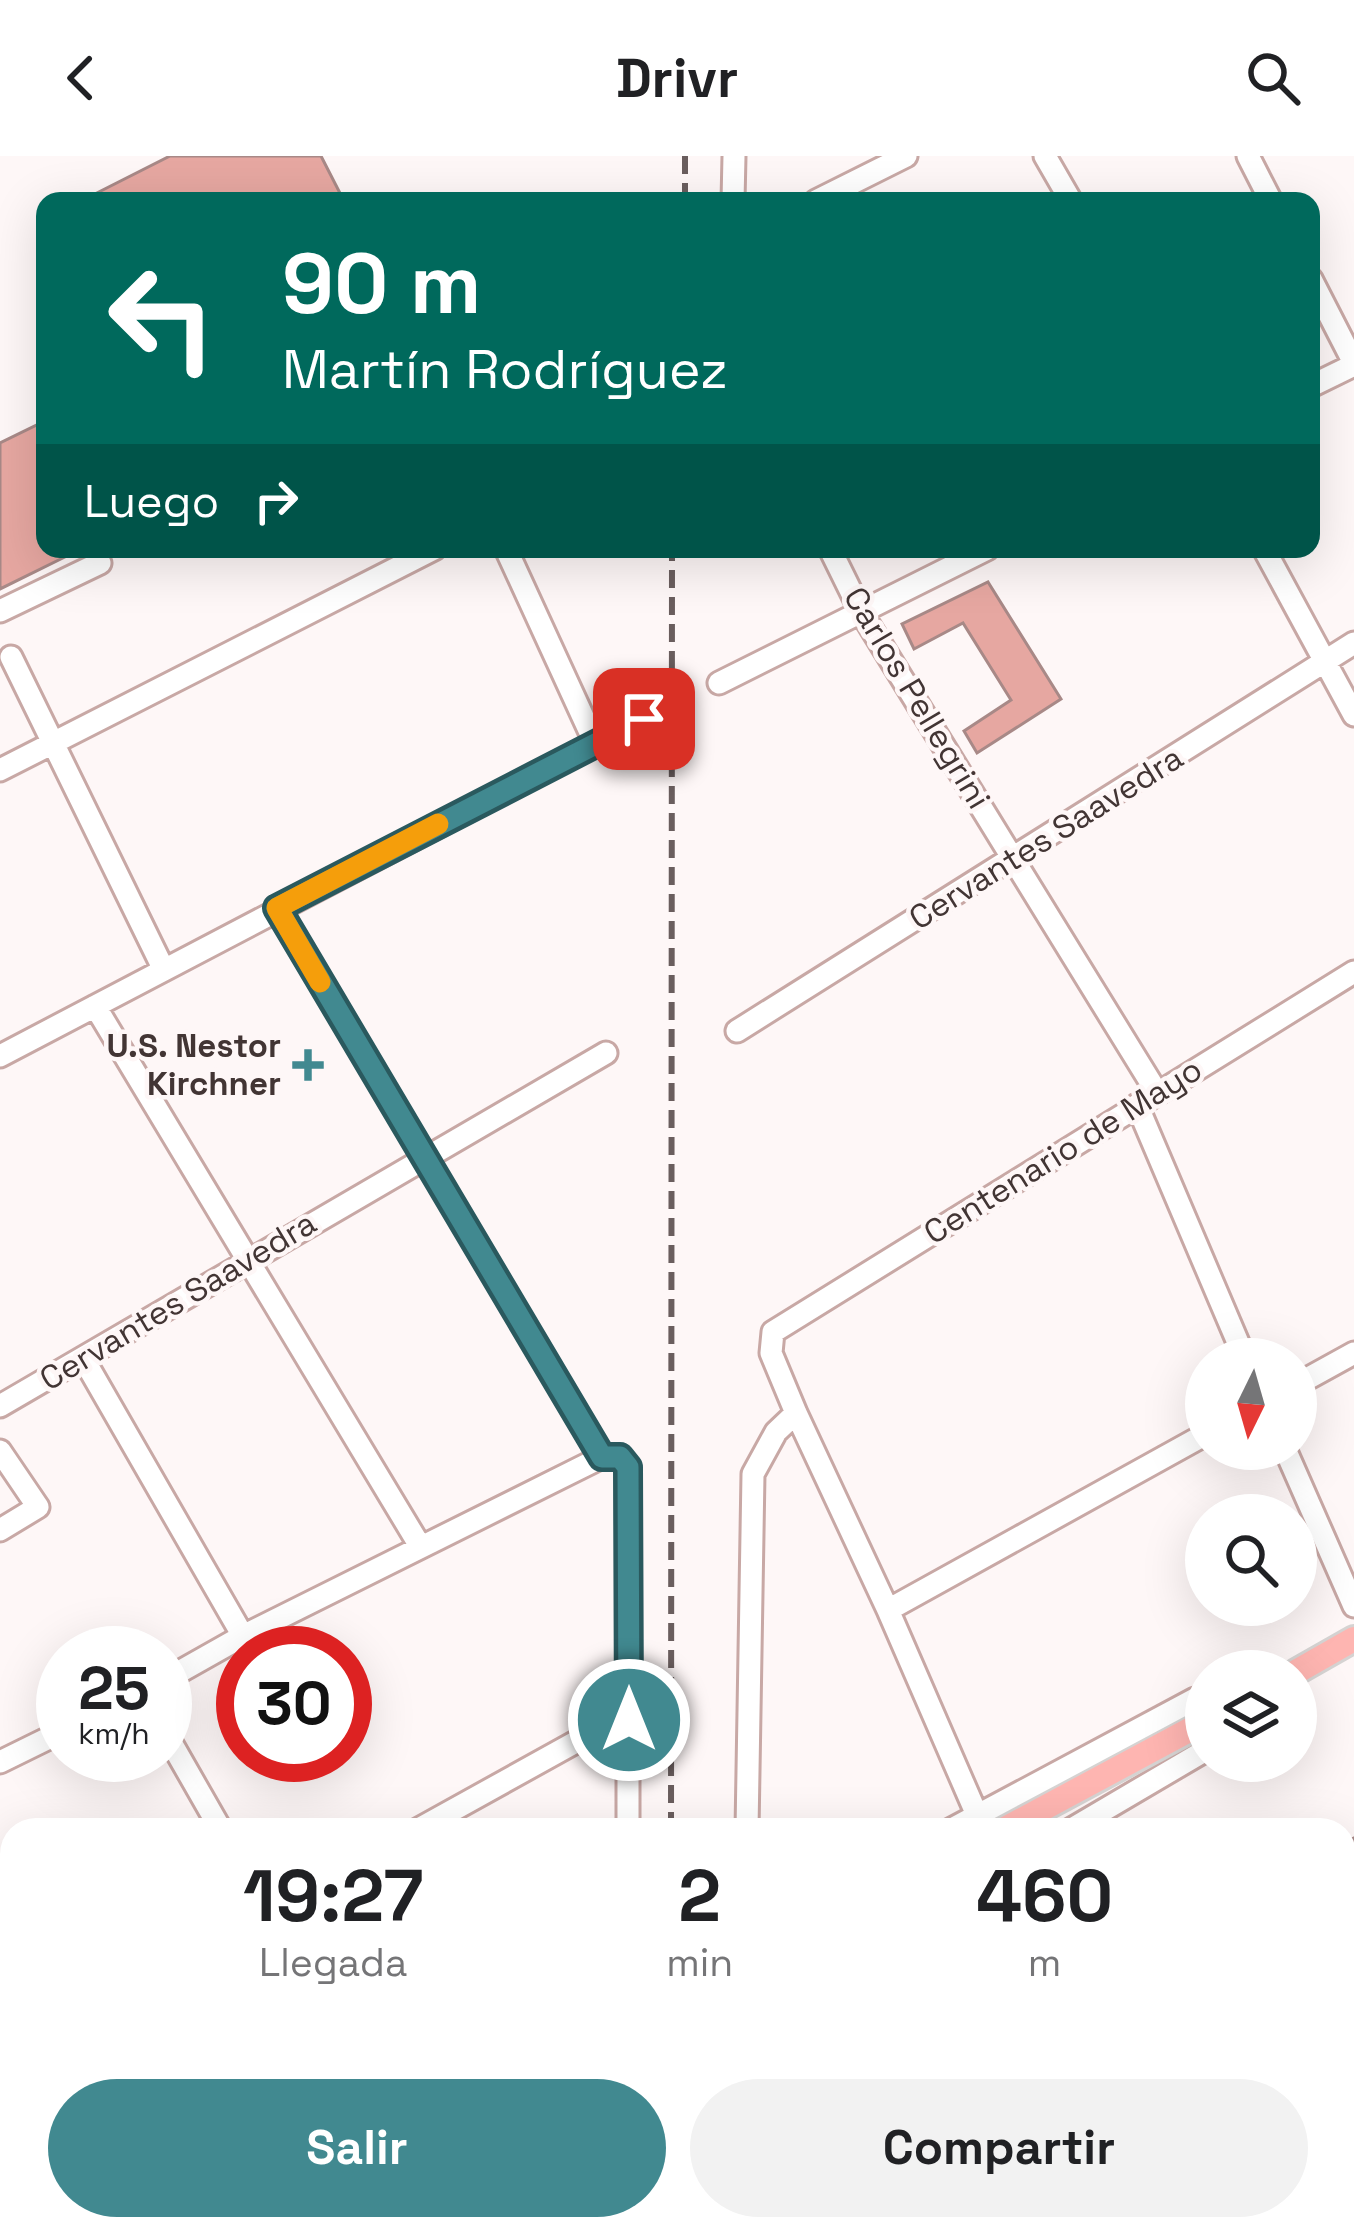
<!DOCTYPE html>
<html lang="es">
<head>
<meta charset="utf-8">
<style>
	:root { --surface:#fff; --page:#f2f2f2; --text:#202124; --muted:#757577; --accent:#418990 }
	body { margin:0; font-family:"Space Grotesk",sans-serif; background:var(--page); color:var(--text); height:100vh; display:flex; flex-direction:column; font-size:45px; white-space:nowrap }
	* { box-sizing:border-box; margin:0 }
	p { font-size:39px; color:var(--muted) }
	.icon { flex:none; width:66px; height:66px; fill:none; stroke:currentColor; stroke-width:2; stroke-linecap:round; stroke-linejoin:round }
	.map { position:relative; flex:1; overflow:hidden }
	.panel { position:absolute; left:0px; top:1662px; width:1356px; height:423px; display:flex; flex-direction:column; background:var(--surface); border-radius:36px 36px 0 0; box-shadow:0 12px 48px #0002 }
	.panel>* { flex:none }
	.top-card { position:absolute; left:36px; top:36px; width:1284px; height:366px; border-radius:24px; box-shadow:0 12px 48px #0002; background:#00695c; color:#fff; overflow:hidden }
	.needle { width:78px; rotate:185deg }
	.controls { position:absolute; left:1185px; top:1182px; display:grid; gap:24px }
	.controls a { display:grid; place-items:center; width:132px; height:132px; border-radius:50%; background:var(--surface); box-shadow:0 12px 48px #0002; font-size:60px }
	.speed { position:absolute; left:36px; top:1470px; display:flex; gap:24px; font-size:60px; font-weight:700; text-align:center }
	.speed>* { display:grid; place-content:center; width:156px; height:156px; border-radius:50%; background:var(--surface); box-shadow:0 12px 48px #0002; line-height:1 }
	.speed small { font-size:30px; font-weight:400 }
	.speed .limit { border:18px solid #d22; background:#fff; color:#111 }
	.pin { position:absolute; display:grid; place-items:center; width:102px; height:102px; color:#fff; margin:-51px; border-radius:24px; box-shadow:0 6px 18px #0006 }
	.me { position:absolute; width:132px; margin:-66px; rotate:0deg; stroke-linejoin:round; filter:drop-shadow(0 0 9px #0008) }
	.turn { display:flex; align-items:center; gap:42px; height:252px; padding:0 48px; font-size:54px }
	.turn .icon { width:156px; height:156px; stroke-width:2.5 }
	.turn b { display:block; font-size:84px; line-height:102px }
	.then { display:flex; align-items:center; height:114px; padding:0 48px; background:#0003; gap:24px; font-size:45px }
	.eta { display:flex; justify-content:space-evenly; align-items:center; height:204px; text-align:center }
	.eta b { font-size:72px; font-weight:700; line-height:84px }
	.primary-button { display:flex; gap:24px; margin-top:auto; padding:24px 48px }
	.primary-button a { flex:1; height:138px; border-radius:72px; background:var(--accent); color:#fff; font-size:48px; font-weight:700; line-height:138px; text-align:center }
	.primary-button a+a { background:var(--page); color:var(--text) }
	header { display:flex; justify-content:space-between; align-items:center; height:156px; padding:0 48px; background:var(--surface); font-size:54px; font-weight:700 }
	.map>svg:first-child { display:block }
	.green { fill:#fbd4d0 }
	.building { fill:#e6a7a1; stroke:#a88987; stroke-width:3 }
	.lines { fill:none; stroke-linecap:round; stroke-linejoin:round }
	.minor-casing { stroke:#c8a8a5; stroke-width:27 }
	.major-casing { stroke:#d5d3d2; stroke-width:30 }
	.minor { stroke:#fff; stroke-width:21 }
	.major { stroke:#feb5b1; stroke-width:24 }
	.rail { stroke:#6a5e5e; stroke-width:6; stroke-dasharray:18 9; stroke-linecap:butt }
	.route-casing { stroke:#2a595e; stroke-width:30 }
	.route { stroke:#418990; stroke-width:21 }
	.slow { stroke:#f59e0b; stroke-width:21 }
	.poi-dot { fill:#418990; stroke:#fef7f7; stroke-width:4.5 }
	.labels { text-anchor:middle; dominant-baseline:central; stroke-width:9; stroke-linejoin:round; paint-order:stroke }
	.street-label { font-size:33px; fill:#423534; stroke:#fef7f7 }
	.poi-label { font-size:33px; font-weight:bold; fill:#423534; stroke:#fef7f7; text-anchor:end }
</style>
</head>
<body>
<header><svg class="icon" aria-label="back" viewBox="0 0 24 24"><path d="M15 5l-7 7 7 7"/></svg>Drivr<svg class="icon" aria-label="search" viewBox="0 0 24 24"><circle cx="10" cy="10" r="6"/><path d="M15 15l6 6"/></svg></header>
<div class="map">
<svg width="1354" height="2083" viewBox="0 0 1354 2083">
	<rect width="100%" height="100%" fill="#fef7f7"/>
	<path class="green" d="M1150,2073H1275L1257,2083H1155Z"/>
	<path class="building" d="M170,0H321L344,45H81Z
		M45,265V393H81L0,433V287Z
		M988,426L1061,543L977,597L964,575L1011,544L963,467L914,493L902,468Z
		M1354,1682V1874L1344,1855V1687Z"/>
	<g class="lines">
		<g class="minor-casing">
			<path id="minor" d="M1045,0L1071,45
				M1248,0L1271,45
				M733,45L734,0
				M816,45L906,0
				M1311,123L1354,207
				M1311,230L1354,209
				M506,393L595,587
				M830,393L861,456L1156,935
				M1264,393L1354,559
				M0,455L100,407
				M11,501L164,814
				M719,527L987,393
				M0,614L434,393
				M277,752L602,1301
				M95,850L420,1390
				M737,875L1354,487
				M0,900L643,563
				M1137,949L1245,1203
				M83,1202L243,1480
				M1296,1229L1354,1197
				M0,1250L606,897
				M1285,1293L1354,1450
				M0,1374L38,1351L0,1295
				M888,1454L1206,1278
				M165,1524L243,1480L602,1301H620L628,1311V1674
				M165,1576L221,1674
				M0,1606L63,1575
				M977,1659L888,1454L796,1257L771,1197L773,1176L1354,816
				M417,1674L601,1572L629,1564
				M747,1674L753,1318L776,1276L796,1257
				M950,1674L1195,1543L1206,1540
				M1070,1674L1206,1594
				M0,1907L12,1900
				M1344,2052L1354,2046
				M0,2057L15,2083
				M826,2073L832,2083
				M220,2083L236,2073
				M328,2083L345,2073
				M1289,2083L1307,2073"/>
		</g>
		<g class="major-casing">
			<path id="major" d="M1296,1516L1354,1483
				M1003,1674L1206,1565
				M266,2083L284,2073"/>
		</g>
		<use href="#minor" class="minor"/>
		<use href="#major" class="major"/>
		<path class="rail" d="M685,45V0
			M671,1674L672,393
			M671,2073V2083"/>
	</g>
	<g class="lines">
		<g class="route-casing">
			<path id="route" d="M629,1564L628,1311L620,1301H602L277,752L644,563"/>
		</g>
		<use href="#route" class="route"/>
		<path class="slow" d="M320,826L277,752L438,668"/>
	</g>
	<path class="poi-dot" d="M302 891h12v12h12v12h-12v12h-12v-12h-12v-12h12z"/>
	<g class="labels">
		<g class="street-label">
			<text transform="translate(917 542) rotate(59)">Carlos Pellegrini</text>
			<text transform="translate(1046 682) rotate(-32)">Cervantes Saavedra</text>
			<text transform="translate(1063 995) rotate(-32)">Centenario de Mayo</text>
			<text transform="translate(178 1145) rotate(-31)">Cervantes Saavedra</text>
		</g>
		<g class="poi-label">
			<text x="281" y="890">U.S. Nestor<tspan x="281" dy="38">Kirchner</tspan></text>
		</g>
	</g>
</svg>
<div class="controls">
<a><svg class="needle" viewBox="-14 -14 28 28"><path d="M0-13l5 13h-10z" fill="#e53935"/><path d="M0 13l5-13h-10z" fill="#757577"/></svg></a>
<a><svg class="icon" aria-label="search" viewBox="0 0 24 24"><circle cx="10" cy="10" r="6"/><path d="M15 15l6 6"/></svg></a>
<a><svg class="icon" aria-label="layers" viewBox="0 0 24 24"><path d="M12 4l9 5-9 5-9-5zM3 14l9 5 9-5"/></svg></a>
</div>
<div class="speed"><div>25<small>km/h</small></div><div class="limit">30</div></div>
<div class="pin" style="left:644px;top:563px;background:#d93025"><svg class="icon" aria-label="arrive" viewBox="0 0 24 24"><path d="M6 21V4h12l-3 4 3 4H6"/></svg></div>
<svg class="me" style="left:629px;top:1564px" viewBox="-20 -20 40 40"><circle r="17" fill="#418990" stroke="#fff" stroke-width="3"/><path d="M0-11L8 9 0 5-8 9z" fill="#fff"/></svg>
<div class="top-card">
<div class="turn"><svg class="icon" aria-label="left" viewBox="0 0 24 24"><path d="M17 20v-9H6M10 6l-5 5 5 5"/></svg><div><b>90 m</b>Martín Rodríguez</div></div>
<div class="then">Luego<svg class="icon" aria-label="right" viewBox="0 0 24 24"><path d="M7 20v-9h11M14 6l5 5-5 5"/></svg></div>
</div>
<section class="panel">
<div class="eta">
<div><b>19:27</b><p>Llegada</p></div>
<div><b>2</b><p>min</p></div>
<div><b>460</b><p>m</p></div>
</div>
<div class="primary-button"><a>Salir</a><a>Compartir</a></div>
</section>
</div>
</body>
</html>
